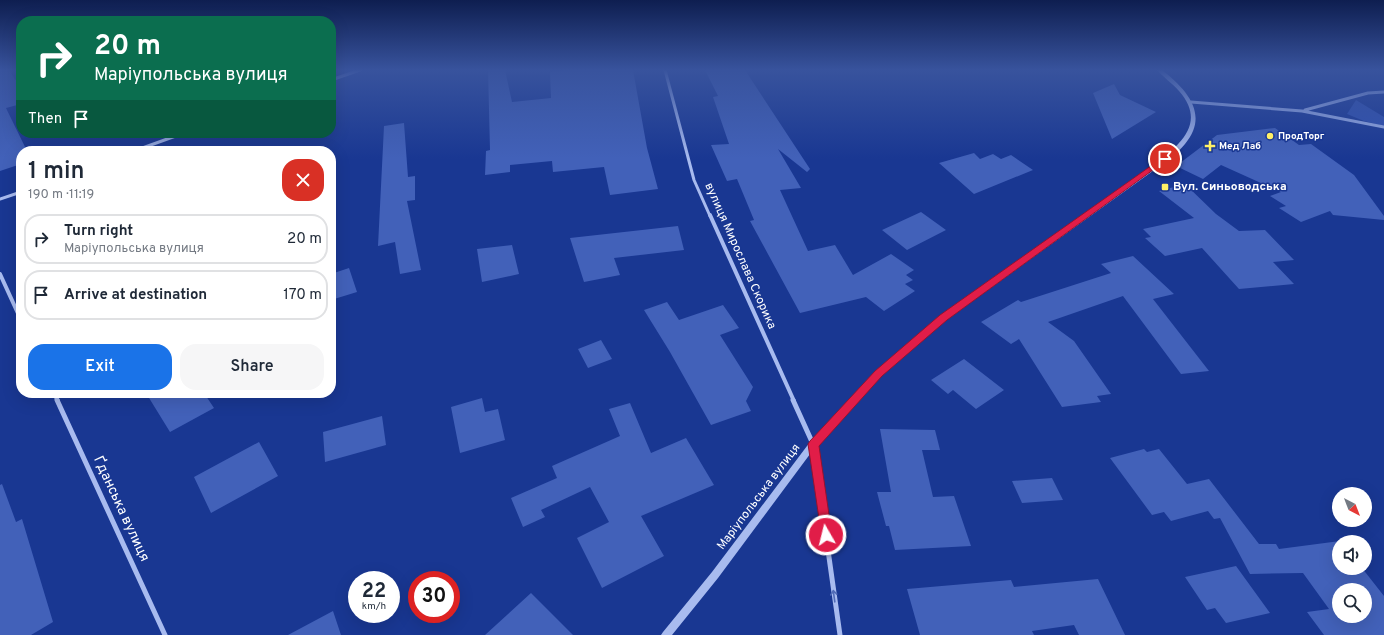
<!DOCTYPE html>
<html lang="en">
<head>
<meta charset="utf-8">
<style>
	:root { --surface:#fff; --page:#f6f6f7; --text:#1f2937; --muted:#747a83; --line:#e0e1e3; --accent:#1a73e8 }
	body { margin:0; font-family:Overpass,sans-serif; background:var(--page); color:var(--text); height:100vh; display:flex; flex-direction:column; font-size:15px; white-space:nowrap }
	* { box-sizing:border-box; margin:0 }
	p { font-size:13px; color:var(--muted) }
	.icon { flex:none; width:22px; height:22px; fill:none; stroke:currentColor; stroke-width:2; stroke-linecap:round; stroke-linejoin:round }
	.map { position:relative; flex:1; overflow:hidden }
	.details { position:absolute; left:16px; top:146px; width:320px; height:252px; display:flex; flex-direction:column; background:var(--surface); border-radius:16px; box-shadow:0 4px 16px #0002 }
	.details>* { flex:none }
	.guide { position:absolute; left:16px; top:16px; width:320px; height:122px; border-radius:16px; box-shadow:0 4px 16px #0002; background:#0b6e4f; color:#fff; overflow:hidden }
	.needle { width:26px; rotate:138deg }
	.buttons { position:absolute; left:1332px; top:487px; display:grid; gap:8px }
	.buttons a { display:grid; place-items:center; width:40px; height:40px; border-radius:50%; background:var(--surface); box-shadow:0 4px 16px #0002; font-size:20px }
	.speed { position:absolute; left:348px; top:571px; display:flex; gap:8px; font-size:20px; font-weight:700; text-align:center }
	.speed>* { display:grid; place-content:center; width:52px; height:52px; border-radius:50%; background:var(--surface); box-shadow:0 4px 16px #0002; line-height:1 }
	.speed small { font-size:10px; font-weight:400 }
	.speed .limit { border:6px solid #d22; background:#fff; color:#111 }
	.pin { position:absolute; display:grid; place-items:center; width:34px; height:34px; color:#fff; margin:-17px; border:2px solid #fff; border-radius:50%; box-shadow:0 1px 4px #0007 }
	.me { position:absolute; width:44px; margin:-22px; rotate:352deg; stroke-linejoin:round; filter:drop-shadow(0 0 3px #0008) }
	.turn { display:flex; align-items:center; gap:14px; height:84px; padding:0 12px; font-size:18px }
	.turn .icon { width:52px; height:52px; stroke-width:2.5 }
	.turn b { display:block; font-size:28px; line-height:34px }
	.then { display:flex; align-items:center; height:38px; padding:0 12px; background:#0003; gap:8px; font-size:15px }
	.round { display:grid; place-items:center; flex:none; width:42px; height:42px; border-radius:16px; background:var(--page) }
	.overview { display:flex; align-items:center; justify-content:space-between; height:68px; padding:0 12px }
	h1 { font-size:24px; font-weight:600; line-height:30px }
	.action { display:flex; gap:8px; margin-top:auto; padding:8px 12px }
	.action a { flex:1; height:46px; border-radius:16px; background:var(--accent); color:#fff; font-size:16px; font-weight:600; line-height:46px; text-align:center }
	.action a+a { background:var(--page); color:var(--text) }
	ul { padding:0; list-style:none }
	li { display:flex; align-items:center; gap:12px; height:50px; margin:0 8px 6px; padding:0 4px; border:2px solid var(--line); border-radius:16px }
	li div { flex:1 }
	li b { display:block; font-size:15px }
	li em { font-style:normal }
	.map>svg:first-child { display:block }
	.green { fill:#3051b1 }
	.building { fill:#4261b9; fill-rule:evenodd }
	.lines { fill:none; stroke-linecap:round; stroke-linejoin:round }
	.minor-far2 { stroke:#a8bbef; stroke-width:3 }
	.minor-far1 { stroke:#a8bbef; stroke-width:4 }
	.minor { stroke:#a8bbef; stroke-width:5 }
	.tertiary { fill:#a8bbef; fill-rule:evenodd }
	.oneway { stroke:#526cb7 }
	.route { fill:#e11d48; stroke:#92132f }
	.poi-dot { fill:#fff067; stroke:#193792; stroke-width:1.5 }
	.labels { text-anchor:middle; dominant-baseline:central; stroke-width:3; stroke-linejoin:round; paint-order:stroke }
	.far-poi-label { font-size:10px; font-weight:bold; fill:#fff; stroke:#193792; text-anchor:start }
	.poi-label { font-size:12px; font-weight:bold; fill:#fff; stroke:#193792; text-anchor:start }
	.street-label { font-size:12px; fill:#fff; stroke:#193792 }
	.near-street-label { font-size:14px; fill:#fff; stroke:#193792 }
</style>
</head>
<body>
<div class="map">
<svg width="1384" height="635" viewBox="0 0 1384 635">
	<rect width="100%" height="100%" fill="#193792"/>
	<path class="green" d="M1356,100L1384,117V126L1364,121L1347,114Z"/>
	<path class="building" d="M0,70H9L21,88V104L6,108L27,151H21V164L0,171Z
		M488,70H505L512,102L551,98L550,72L575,70H633L647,148L658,189L610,195L604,167L553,172L552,161L510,165V172L485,175L486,151L490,150Z
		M705,70H745L810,169L807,172L778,149L801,188L780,190L808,251L835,245L853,275L891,254L914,270L906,275L913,280L905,284L915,291L884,311L866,297L800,313L750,221L754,220L737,179L727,181L711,145L729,144L713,97L718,96Z
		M1114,84L1120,95L1156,112L1112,139L1093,93Z
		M404,123L408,177L415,176V200L407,201L421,270L400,274L395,242L378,246L384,126Z
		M1275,128L1299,145L1311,144L1354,175L1384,216V220L1333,215L1330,211L1301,222L1279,208L1286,206L1270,196L1281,192L1221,165L1203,179L1176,166L1217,135Z
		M974,153L980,159L993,154L1001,159L1011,155L1033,170L974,194L939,163Z
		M1185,184L1216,214L1239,231L1265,230L1294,260L1273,262L1294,284L1239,289L1202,248L1165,256L1145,238L1151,237L1143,229L1194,218L1159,191Z
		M921,212L946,230L907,250L882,230Z
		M678,226L684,250L614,258L620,275L584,282L570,238Z
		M512,245L519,274L482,282L477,249Z
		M1133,256L1174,294L1153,299L1209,371L1181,374L1123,296L1048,322L1074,341L1111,394L1097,396L1101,402L1062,407L1019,339L1011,344L981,322L1018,300L1021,302L1111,273L1101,264Z
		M349,268L357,292L331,300V274Z
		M667,302L679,320L723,305L739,328L720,335L753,387L746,401L751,411L711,425L670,352L644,310Z
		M601,340L612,359L588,368L578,349Z
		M964,359L1004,390L976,409L953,390L948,394L931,380Z
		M146,393H204L214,408L170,432Z
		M482,398L485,412L498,409L505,440L460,453L451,407Z
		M630,403L651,453L686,438L714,485L641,516L664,556L602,588L577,538L609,522L590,487L541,510L545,517L523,527L511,498L557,478L552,466L620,436L609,409Z
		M382,416L386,445L325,462L323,432Z
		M880,429L935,430L940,450H922L933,497L954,496L971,546L895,550L889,526H886L877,492H891Z
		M259,442L278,476L211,513L194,477Z
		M1144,449L1147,452L1159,449L1187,484L1209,479L1259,544H1276L1279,549L1340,541L1339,568H1362L1384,596V635H1324L1307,612L1329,609L1303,573L1250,574L1220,518L1214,519L1208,511L1171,521L1164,512L1152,515L1110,458ZM1339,590H1365V616H1339Z
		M1052,478L1063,500L1022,503L1012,481Z
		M2,484L16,522L22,519L53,622L31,635H0V485Z
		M1236,566L1270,613L1226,623L1215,608L1207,610L1185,577Z
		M1098,579L1125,635H1079L1074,625L1032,631L1034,635H920L907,589L1011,580L1014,587Z
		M531,593L573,635H485Z
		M333,611L341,635H288Z"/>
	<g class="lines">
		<path class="minor-far2" d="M665,70L694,180L710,216
			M331,80L360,70
			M1191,102L1302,111L1384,127
			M1305,110L1368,93L1384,92
			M134,151L184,133
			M0,199L21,192"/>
		<path class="minor-far1" d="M710,215L794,401
			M0,274L21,320
			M54,393L58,401"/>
		<path class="minor" d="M57,400L165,635
			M793,400L813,444L840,635"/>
		<path class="tertiary" d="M1157,70H1162C1186,89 1210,114 1185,144C1177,154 1167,161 1157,168L946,320L882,375L816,446L718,578L672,635H661L663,632L712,572L810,442L876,371L942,316L1153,166C1178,146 1208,124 1179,91C1172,83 1163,77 1157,70Z"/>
	</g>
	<defs><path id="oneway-shaft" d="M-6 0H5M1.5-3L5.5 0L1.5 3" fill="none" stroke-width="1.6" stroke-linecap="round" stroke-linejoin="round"/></defs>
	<use class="oneway" href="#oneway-shaft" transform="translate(834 596) rotate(-98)"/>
	<linearGradient id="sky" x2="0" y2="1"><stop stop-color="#0e1e50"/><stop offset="0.44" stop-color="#38539d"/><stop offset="1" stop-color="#38539d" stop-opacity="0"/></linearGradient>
	<rect width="1384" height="159" fill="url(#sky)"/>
	<path class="route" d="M1162,158L1168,159L947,320L882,376L819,446L832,535L830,539L826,540L822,539L808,444L810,441L875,371L940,315Z"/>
	<g class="poi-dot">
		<circle cx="1270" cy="136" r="4"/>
		<path d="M1208 140h4v4h4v4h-4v4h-4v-4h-4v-4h4z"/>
		<rect x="1161" y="183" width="8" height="8" rx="2"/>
	</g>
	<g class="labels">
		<g class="far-poi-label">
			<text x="1278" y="136">ПродТорг</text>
			<text x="1219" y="146">Мед Лаб</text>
		</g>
		<g class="poi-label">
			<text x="1173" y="187">Вул. Синьоводська</text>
		</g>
		<g class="street-label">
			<text transform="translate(740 256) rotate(66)">вулиця Мирослава Скорика</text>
			<text transform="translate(759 497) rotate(-53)">Маріупольська вулиця</text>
		</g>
		<g class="near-street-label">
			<text transform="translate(121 509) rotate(65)">Ґданська вулиця</text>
		</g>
	</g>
</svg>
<div class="buttons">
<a><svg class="needle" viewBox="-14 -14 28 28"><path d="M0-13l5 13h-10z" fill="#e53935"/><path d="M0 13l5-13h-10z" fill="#747a83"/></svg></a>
<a><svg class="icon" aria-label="sound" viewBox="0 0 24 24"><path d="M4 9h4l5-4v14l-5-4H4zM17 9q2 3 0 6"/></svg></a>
<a><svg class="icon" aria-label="search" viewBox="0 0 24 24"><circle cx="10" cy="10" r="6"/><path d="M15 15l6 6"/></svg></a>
</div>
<div class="speed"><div>22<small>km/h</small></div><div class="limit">30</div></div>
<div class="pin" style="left:1165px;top:159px;background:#d93025"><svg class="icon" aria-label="arrive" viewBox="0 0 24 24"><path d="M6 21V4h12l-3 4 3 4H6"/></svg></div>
<svg class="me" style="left:826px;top:535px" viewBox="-20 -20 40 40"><circle r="17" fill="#e11d48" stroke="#fff" stroke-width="3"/><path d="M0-11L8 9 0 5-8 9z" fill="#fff"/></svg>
<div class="guide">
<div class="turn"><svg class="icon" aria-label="right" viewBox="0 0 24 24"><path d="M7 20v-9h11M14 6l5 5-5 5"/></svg><div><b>20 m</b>Маріупольська вулиця</div></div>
<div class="then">Then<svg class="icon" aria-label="arrive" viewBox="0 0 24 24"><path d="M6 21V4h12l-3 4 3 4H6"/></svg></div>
</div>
<section class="details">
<div class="overview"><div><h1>1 min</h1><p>190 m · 11:19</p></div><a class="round" style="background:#d93025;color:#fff"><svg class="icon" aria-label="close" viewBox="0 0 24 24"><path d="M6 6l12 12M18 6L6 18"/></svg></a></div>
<ul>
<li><svg class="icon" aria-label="right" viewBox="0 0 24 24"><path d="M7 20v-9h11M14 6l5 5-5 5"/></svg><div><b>Turn right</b><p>Маріупольська вулиця</p></div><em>20 m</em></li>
<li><svg class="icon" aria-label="arrive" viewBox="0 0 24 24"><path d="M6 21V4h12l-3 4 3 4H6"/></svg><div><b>Arrive at destination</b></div><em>170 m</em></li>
</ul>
<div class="action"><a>Exit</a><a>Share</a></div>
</section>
</div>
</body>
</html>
